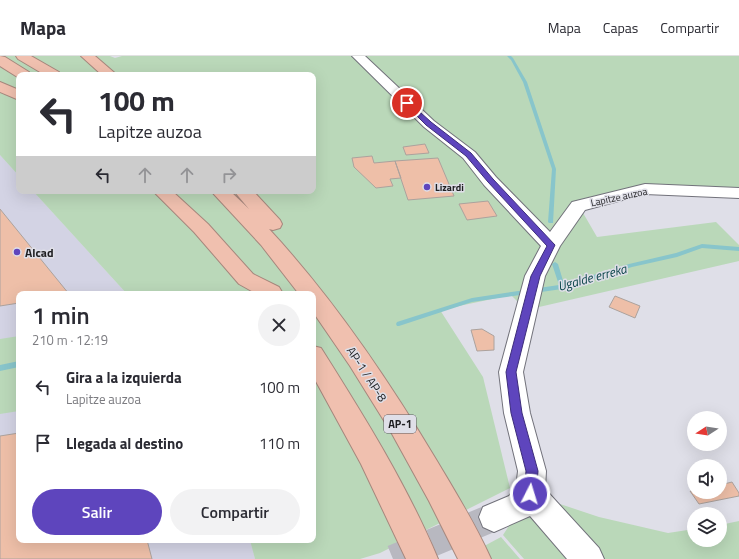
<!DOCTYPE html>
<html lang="es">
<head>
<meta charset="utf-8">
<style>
	:root { --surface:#fff; --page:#f2f2f3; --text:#2b2b33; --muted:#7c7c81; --line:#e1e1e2; --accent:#5e45bd }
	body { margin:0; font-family:"Titillium Web",sans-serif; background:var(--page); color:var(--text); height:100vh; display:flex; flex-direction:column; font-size:15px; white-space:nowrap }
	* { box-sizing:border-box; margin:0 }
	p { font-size:13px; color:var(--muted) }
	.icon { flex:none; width:22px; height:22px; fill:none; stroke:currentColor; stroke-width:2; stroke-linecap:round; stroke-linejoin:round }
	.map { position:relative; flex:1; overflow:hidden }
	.drawer { position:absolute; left:16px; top:235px; width:300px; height:252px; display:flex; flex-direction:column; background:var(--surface); border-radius:8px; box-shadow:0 4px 16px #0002 }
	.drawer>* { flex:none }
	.top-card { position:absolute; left:16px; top:16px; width:300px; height:122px; border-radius:8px; box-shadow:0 4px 16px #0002; background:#fff; color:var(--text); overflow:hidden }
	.needle { width:26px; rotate:258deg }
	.tools { position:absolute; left:687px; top:355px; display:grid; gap:8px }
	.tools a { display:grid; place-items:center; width:40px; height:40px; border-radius:50%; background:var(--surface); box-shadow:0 4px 16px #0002; font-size:20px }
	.pin { position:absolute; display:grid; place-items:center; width:34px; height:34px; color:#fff; margin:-17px; border:2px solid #fff; border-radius:50%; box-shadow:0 1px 4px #0007 }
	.me { position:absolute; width:44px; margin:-22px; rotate:5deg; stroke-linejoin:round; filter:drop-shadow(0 0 3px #0008) }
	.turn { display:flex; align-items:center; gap:14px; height:84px; padding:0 16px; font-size:18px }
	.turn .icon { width:52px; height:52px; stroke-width:2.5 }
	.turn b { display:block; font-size:28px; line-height:34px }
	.lanes { display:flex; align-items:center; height:38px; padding:0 16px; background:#0003; justify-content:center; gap:20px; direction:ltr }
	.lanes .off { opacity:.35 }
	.round { display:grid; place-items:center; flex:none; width:42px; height:42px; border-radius:21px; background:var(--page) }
	.overview { display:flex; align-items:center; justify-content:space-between; height:68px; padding:0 16px }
	h1 { font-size:24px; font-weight:600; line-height:30px }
	.action { display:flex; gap:8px; margin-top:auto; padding:8px 16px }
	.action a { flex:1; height:46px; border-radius:24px; background:var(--accent); color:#fff; font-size:16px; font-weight:600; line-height:46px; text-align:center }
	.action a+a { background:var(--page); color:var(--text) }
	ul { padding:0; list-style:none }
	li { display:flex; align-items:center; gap:12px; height:56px; padding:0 16px }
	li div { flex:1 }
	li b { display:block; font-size:15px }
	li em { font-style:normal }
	header { display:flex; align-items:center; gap:24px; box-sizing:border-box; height:56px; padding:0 20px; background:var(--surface); border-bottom:1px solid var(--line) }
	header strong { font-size:19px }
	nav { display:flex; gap:22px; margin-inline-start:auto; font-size:14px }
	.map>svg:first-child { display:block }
	.built { fill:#d3d3e4 }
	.green { fill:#bad8b9 }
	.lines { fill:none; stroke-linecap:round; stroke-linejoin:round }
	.stream { fill:#88c5cb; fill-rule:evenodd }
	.building { fill:#eebfa8; stroke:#aca29d }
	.street-tunnel { stroke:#b8b8c0; stroke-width:28; stroke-dasharray:28 14; stroke-linecap:butt }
	.street-casing { stroke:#72727b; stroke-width:2 }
	.highway-casing { stroke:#a6877d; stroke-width:2 }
	.street { fill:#fff; fill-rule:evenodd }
	.highway { fill:#f0c0af; fill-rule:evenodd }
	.route { fill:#5e45bd; stroke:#3d2d7b }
	.poi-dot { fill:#5e45bd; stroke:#dfdfe8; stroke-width:1.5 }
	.labels { text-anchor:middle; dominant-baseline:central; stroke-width:3; stroke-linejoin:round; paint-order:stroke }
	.far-poi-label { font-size:10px; font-weight:bold; fill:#1e1e21; stroke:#dfdfe8; text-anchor:start }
	.far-street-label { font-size:10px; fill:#1e1e21; stroke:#dfdfe8 }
	.shield { fill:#dfdfe8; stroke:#58585d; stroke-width:1 }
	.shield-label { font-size:11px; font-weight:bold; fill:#1e1e21 }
	.poi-label { font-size:12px; font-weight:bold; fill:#1e1e21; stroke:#dfdfe8; text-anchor:start }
	.street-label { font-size:12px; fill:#1e1e21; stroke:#dfdfe8 }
	.water-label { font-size:13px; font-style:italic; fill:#0d464b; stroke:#dfdfe8 }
</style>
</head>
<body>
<header>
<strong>Mapa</strong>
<nav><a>Mapa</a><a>Capas</a><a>Compartir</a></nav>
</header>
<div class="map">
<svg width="739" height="503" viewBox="0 0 739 503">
	<rect width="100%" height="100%" fill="#dfdfe8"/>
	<path class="built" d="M0,99L19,120V135H33L127,238H19V484H251L255,503H0Z"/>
	<path class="green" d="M0,0H110L115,2L122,0H739V139L645,133L579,150L597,181L716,166L739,189V205L526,254L511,239L440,254L483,321L510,432L380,497L360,503H255L250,484H313V238H127L33,135H313V19H19V120L0,99Z
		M19,280V355L0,358V283Z
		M530,438L599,461L668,477L694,473V484H720V469L739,465V503H524L503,479Z
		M501,481L520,503H460Z"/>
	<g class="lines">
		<path class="stream" d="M507,0H511L513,2L527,26L556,113L553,167H549L548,166L552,113L523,26L511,4Z
			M702,188L739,191V195L702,192L677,201L632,211L562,233L472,246L399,270H397L396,268L397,266L472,242L559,229L552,208L555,206L558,208L564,228L629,208L676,197Z
			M19,305V311L0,315V309Z"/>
	</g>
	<path class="building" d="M425,88L429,97L406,99L403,91Z
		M372,100L374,107L395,105L401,122L390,123L393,130L376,132L354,111L352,102Z
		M438,102L454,140L408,144L395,105Z
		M488,145L497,160L467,164L459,148Z
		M0,153L69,238H19V247L0,250Z
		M615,240L640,250L635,262L609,251Z
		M482,273L494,280V294L477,295L471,274Z
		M19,377V484H147L152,503H0V380Z
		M732,426L739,437V440L699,448L690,435L720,436V429Z"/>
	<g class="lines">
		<path class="street-tunnel" d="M393,503L494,461"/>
		<g class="street-casing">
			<path id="street" d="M352,0H365L434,65L475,96L496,121L550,176L572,146L645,128L739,132V142L645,138L585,154L560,190L545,220L523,316L530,357L546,415L545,433L599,492L604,503H567L530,460L494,476L483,471L479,461L483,451L509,440L516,432L518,415L504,357L499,316L525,220L541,190L484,129L463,102L424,71Z"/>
		</g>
		<g class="highway-casing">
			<path id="highway" d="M0,0L5,1L29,16L31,19H19V22L0,10Z
				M16,0H31L59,16L61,19H45L18,3Z
				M81,0H95L117,19H102Z
				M0,26L19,34V44L0,36Z
				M153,135H172L208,168L253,218L279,231L282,236L281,238H257L239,228L194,176Z
				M211,135H230L249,153L234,135H253L280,164L282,168L280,172L273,174L269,173C333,242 388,323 437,405C456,437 476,469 491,503H458L429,445L391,376L350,310L313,256V238H299L261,189Z
				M313,290L321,292C364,360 407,429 438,503H406L361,408L313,320Z"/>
		</g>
		<use href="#street" class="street"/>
		<use href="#highway" class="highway"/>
	</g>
	<path class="route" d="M405,46H409L431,66L471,97L493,123L555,189L540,220L516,316L522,357L538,415L536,438L534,442L530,444L526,442L524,438L526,415L511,357L506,316L531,220L547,190L488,126L466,100L426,69L405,48Z"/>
	<g class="poi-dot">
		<circle cx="427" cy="131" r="4"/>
		<circle cx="17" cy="196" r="4"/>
	</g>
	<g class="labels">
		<g class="far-poi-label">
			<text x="435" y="131">Lizardi</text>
		</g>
		<g class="far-street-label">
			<text transform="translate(619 141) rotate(-12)">Lapitze auzoa</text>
		</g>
		<rect class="shield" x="384" y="359" width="32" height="18" rx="3"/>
		<g class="shield-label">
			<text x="400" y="368">AP-1</text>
		</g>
		<g class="poi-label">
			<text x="25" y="196">Alcad</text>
		</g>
		<g class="street-label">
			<text transform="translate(367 318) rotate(57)">AP-1 / AP-8</text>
		</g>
		<g class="water-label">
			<text transform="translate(592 221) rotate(-15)">Ugalde erreka</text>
		</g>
	</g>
</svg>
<div class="tools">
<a><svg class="needle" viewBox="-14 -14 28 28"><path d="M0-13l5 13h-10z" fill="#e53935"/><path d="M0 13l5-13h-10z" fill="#7c7c81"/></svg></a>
<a><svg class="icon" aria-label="sound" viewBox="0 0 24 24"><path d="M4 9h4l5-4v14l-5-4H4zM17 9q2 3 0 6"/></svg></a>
<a><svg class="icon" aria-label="layers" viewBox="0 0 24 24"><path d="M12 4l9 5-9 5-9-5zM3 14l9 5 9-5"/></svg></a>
</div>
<div class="pin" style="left:407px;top:47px;background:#d93025"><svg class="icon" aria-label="arrive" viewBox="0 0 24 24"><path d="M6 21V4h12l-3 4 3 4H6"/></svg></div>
<svg class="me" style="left:530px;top:438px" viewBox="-20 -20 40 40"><circle r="17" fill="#5e45bd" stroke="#fff" stroke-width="3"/><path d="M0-11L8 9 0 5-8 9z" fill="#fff"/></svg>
<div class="top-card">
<div class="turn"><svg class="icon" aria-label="left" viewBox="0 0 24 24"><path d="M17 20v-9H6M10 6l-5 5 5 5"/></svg><div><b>100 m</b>Lapitze auzoa</div></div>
<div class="lanes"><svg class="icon" aria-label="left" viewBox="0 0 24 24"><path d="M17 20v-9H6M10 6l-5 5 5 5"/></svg><svg class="icon off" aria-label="ahead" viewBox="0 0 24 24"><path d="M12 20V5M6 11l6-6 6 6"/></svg><svg class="icon off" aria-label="ahead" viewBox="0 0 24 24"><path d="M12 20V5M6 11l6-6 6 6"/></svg><svg class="icon off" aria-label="right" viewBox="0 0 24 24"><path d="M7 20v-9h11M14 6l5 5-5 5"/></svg></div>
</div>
<section class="drawer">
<div class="overview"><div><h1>1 min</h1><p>210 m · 12:19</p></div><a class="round"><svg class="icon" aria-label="close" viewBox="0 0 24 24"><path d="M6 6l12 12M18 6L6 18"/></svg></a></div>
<ul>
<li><svg class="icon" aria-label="left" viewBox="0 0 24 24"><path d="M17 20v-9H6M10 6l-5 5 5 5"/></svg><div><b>Gira a la izquierda</b><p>Lapitze auzoa</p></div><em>100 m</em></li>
<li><svg class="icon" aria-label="arrive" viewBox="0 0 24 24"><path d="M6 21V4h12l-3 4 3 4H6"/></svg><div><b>Llegada al destino</b></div><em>110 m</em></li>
</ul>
<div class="action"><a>Salir</a><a>Compartir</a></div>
</section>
</div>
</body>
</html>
